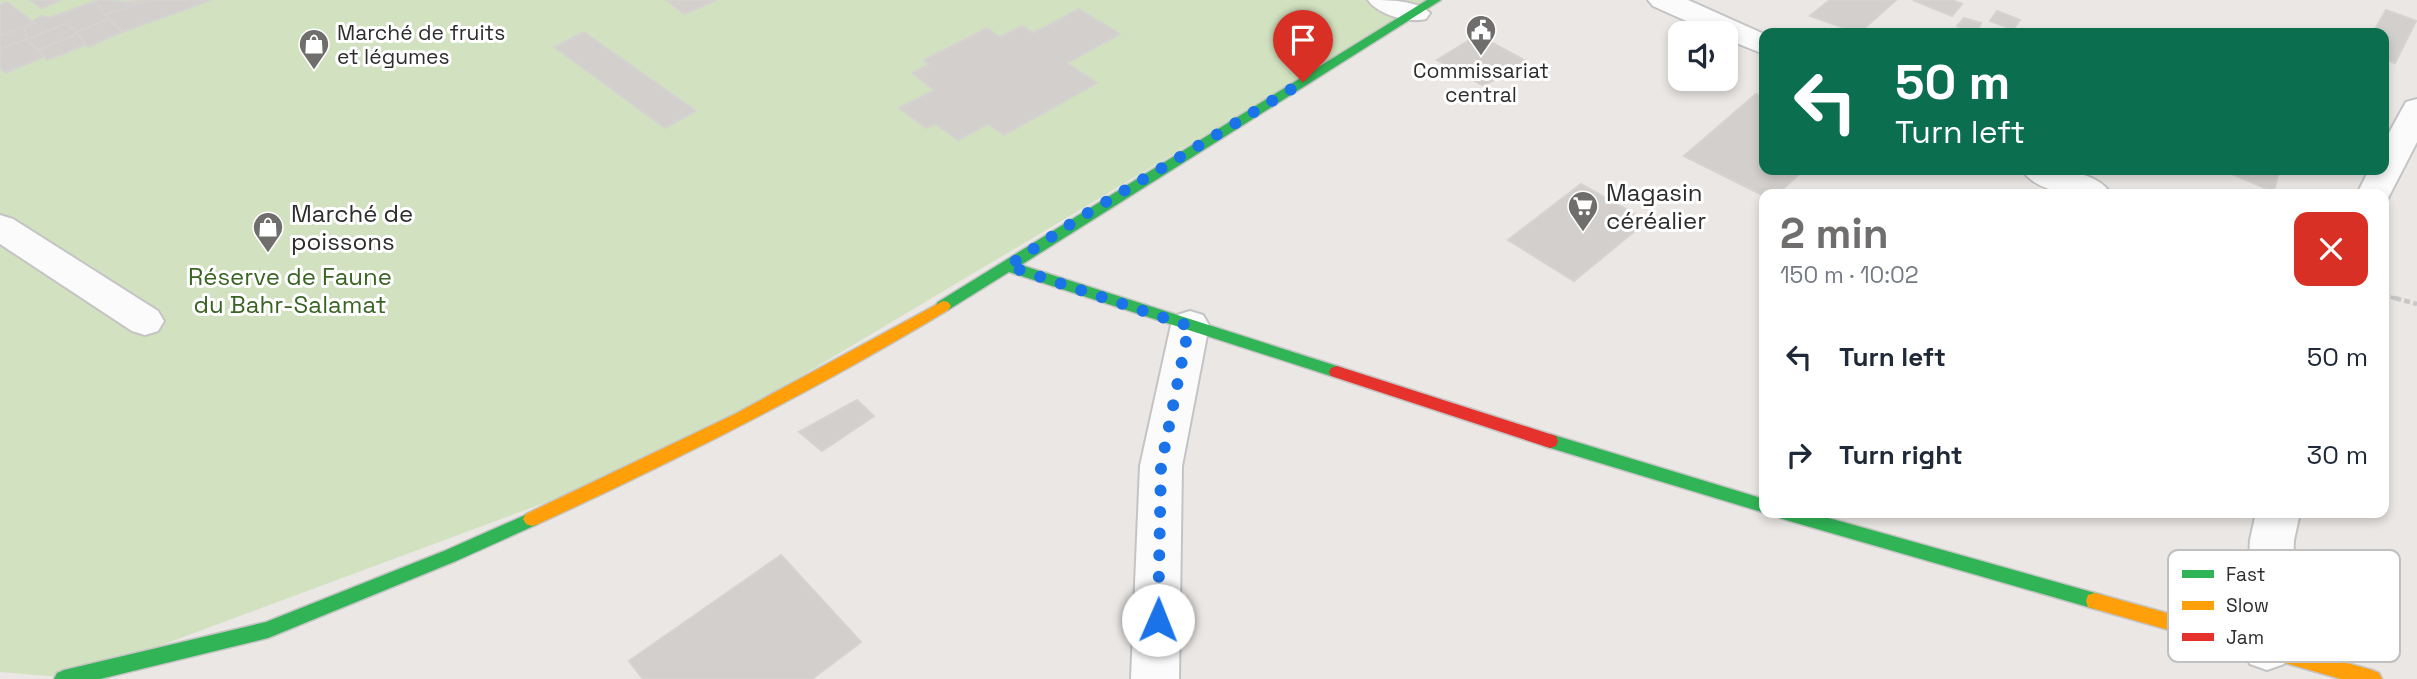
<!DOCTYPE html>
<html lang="en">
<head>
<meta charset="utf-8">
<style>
	:root { --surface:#fff; --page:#f6f6f7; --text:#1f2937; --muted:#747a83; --accent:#6f6e6d }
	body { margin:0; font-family:"Space Grotesk",sans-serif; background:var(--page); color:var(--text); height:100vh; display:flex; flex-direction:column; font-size:26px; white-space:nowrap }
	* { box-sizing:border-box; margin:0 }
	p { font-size:23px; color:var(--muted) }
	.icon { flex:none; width:38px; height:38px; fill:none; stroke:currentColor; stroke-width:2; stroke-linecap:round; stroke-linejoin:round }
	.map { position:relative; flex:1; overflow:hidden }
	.panel { position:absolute; left:1759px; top:189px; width:630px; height:329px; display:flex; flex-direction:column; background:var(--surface); border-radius:14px; box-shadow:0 4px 10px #0003 }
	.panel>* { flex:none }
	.top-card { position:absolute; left:1759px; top:28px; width:630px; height:147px; border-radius:14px; box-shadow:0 4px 10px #0003; background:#0b6e4f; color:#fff; overflow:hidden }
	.fabs { position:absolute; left:1668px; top:21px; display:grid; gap:14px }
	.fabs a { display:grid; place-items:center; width:70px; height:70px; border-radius:14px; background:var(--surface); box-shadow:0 4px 10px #0003; font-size:35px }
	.pin { position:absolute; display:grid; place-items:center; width:60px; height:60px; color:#fff; margin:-72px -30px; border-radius:50% 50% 50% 0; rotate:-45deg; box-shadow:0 0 7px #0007 }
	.pin .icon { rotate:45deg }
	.me { position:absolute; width:77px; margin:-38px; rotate:1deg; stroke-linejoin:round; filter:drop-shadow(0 0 5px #0008) }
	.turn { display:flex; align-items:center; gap:24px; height:147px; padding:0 21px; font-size:32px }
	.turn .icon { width:91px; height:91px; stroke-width:2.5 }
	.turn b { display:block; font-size:49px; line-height:60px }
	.round { display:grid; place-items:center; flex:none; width:74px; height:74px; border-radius:14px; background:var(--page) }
	.headline { display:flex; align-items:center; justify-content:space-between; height:119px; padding:0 21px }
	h1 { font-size:42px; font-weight:700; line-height:52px; color:var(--accent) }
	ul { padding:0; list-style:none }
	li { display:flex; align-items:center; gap:21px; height:98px; padding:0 21px }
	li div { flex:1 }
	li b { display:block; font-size:26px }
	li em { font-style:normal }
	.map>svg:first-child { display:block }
	.green { fill:#d2e2c0 }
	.building { fill:#d2cfcd; stroke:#d5d3d0; stroke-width:2 }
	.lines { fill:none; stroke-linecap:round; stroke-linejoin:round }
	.street-casing { stroke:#c5c4c4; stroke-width:4 }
	.fast-casing { stroke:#c5c4c4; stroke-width:3 }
	.slow-casing { stroke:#c5c4c4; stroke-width:3 }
	.jam-casing { stroke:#c5c4c4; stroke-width:3 }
	.path-far1 { stroke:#c7c7c7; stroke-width:3.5; stroke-dasharray:4.5 2.5; stroke-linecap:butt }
	.path { stroke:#c7c7c7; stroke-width:4.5; stroke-dasharray:6 3.5; stroke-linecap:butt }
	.street { fill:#fcfbfb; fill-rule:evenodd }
	.fast { fill:#30b455; fill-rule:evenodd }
	.slow { fill:#ff9f0a; fill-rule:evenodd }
	.jam { fill:#e5322d; fill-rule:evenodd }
	.route { stroke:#1a73e8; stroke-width:12; stroke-dasharray:0 21.6 }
	.labels { text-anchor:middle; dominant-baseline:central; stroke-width:6; stroke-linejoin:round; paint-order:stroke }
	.far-poi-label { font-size:21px; fill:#2d2d2d; stroke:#fff; text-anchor:start }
	.poi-label { font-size:24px; fill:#2d2d2d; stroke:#fff; text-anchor:start }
	.park-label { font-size:24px; fill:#396422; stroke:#fff }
	.key { fill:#fff; stroke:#c0c0c0; stroke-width:2 }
	.key-label { font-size:19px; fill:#2d2d2d }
</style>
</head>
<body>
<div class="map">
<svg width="2417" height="679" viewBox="0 0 2417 679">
	<rect width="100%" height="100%" fill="#eae7e4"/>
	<path class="green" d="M0,0H1432L660,460L73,678L0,672Z"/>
	<path class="building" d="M30,0H61L41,8Z
		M98,0L126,2L149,0L105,15L95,1Z
		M149,0H211L122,32L105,15Z
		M666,0H717L684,14Z
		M1830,0H1896L1859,33L1810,16Z
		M1913,0H1952L1962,4L1952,16Z
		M95,1L109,19L76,32L67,23L27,39L24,27L35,23L32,21L42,16L49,18Z
		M7,2L32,21L35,23L0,36V5Z
		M1079,9L1120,34L1067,63L1097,83L1004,135L988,124L958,140L935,124L926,128L899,108L934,90L912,73L928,65L924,60L987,28L1000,37L1022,26L1033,33Z
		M2386,10L2416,21L2395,63L2384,59V33H2373Z
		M1997,11L2020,20L2013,29L1990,21Z
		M1964,18L1981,23L1977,33L1957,26Z
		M109,19L122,32L88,47L76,32Z
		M67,23L77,34L39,50L27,39Z
		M24,27L27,39L0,49V36Z
		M584,32L696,111L665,128L554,47Z
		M77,34L85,45L47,60L39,50Z
		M1478,35L1524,60L1484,86L1437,60Z
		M27,39L43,57L5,73L0,68V49Z
		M1756,94L1764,98V145L1761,148L1764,150V170H1803L1778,194H1764V196L1684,156Z
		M2223,170H2279L2274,192Z
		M1581,184L1647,221L1574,281L1508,240Z
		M857,400L874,416L822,451L799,432Z
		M781,555L861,642L812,679H643L629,661Z"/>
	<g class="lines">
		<g class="street-casing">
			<path id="street" d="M1368,0C1388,0 1417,0 1430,13L1426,19C1409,23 1378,15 1368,0Z
				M1648,0H1688L1764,34V54L1726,39V33H1713L1653,6Z
				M2417,99V142L2386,202L2384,203V194H2357L2369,170H2384V142L2406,102Z
				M2022,170C2049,169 2095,168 2111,194C2084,195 2039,196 2022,170Z
				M0,215L13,219L158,311L164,321L158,331L145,335L132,331L0,244Z
				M1190,311L1203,315L1209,325L1182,466L1179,679H1131L1140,466L1171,325L1177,315Z
				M2256,513H2300L2294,540L2290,649L2284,664L2267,670L2250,664L2244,649L2250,540Z"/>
		</g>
		<g class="fast-casing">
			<path id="fast" d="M1427,0H1441L1021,265L1343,368L1345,372L1343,376H1331L1009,272L948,310H938L935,306L938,302Z
				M1550,434L1764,499L1765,513L1544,446L1542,441L1544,436Z
				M532,512L538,514L541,519L538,524L456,561L268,638L100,679H54L57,673L64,670L266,622L444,551Z
				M1777,513H1811L2095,593L2102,595L2104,601L2102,607L2095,609L1786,520L1780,518Z"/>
		</g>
		<g class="slow-casing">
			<path id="slow" d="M943,301L948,302L951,306L948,310C816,390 679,459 538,524L532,526L526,524L523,519L526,514L735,414Z
				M2095,593L2372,670L2379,673L2382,679H2341L2095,609L2088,607L2086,601L2088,595Z"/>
		</g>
		<g class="jam-casing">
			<path id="jam" d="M1337,366L1556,436L1558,441L1556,446L1550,448L1331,376L1329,372L1331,368Z"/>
		</g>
		<path class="path-far1" d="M2384,295L2401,300"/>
		<path class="path" d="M2395,298L2417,304"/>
		<use href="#street" class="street"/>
		<use href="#fast" class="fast"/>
		<use href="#slow" class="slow"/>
		<use href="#jam" class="jam"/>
	</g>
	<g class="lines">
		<path class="route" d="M1158,620L1161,466L1189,326L1008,266L1078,219L1303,82"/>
	</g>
	<defs>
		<g id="civic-pin" transform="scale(1.575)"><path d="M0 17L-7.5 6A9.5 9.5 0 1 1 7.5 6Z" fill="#6f6e6d" stroke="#fff"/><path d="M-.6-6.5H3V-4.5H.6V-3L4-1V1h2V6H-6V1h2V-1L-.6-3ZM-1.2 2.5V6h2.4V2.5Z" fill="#fff"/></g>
		<g id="shop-pin" transform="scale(1.575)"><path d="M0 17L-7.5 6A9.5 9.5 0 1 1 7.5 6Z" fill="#6f6e6d" stroke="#fff"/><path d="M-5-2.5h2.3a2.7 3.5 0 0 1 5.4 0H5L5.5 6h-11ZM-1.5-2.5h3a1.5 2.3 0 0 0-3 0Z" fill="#fff"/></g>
		<g id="supermarket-pin" transform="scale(1.575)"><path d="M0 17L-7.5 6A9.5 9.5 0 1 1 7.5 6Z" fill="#6f6e6d" stroke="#fff"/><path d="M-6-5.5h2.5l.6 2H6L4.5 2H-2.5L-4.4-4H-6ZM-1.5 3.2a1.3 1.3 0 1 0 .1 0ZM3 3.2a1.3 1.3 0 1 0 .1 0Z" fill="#fff"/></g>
	</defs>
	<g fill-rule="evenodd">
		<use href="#civic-pin" x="1481" y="30"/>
		<use href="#shop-pin" x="314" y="44"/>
		<use href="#supermarket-pin" x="1583" y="206"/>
		<use href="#shop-pin" x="268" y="227"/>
	</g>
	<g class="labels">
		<g class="far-poi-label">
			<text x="337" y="32">Marché de fruits<tspan x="337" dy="24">et légumes</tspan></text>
			<text x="1481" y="70" text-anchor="middle">Commissariat<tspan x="1481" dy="24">central</tspan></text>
		</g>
		<g class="poi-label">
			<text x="1606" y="192">Magasin<tspan x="1606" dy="28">céréalier</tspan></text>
			<text x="291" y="213">Marché de<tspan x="291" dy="28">poissons</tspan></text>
		</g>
		<g class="park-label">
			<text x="290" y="276">Réserve de Faune<tspan x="290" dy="28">du Bahr-Salamat</tspan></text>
		</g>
	</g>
	<rect x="2168" y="550" width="232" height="112" rx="10" class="key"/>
	<rect x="2182" y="570" width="32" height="8" fill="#30b455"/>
	<rect x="2182" y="601" width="32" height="9" fill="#ff9f0a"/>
	<rect x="2182" y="633" width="32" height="8" fill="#e5322d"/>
	<g class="key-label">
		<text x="2226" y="581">Fast</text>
		<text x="2226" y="612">Slow</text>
		<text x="2226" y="644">Jam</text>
	</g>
</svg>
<div class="fabs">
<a><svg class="icon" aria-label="sound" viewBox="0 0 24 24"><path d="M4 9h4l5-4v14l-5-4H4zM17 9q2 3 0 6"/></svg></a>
</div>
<div class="pin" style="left:1303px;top:82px;background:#d93025"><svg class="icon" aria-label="arrive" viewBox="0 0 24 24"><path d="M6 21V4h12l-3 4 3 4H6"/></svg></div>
<svg class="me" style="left:1158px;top:620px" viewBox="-20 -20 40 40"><circle r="19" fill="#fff"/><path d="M0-13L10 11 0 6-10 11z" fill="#1a73e8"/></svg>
<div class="top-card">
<div class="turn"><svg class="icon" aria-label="left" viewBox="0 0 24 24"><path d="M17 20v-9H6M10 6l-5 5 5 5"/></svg><div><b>50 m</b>Turn left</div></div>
</div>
<section class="panel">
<div class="headline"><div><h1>2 min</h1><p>150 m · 10:02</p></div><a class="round" style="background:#d93025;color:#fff"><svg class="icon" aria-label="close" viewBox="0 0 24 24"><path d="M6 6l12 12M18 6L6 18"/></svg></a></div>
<ul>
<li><svg class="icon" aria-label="left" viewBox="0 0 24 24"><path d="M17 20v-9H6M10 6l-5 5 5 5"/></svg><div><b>Turn left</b></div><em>50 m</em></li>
<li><svg class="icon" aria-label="right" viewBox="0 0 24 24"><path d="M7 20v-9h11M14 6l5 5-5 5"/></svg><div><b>Turn right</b></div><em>30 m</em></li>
</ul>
</section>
</div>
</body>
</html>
